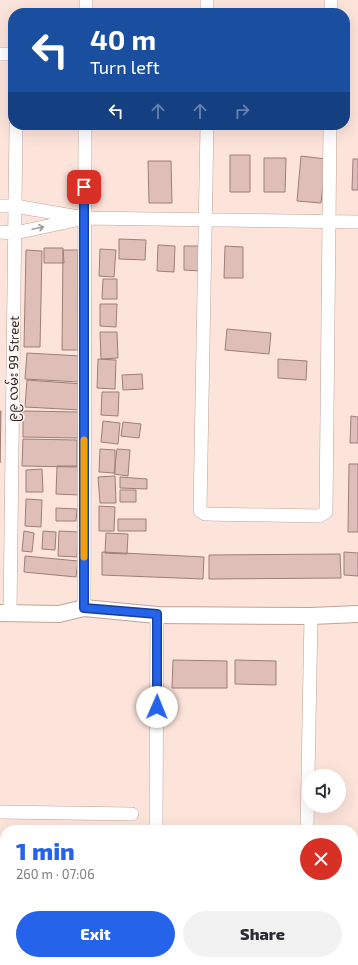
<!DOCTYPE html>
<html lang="en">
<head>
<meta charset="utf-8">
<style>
	:root { --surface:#fff; --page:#f2f2f3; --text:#2b2b33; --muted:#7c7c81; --accent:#2563eb }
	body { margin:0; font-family:"Exo 2","Noto Sans Myanmar",sans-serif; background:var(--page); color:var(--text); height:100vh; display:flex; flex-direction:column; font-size:15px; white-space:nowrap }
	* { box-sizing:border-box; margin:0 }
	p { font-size:13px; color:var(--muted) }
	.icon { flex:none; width:22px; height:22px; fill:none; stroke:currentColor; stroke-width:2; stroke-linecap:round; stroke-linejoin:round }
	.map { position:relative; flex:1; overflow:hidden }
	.drawer { position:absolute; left:0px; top:825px; width:358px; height:140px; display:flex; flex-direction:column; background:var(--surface); border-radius:16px 16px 0 0; box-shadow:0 4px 16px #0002 }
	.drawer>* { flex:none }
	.banner { position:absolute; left:8px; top:8px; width:342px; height:122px; border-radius:16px; box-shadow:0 4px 16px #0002; background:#1a4fa0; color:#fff; overflow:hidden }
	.fabs { position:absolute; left:302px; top:769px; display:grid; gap:8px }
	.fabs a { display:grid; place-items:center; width:44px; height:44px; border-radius:50%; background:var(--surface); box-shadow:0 4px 16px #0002; font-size:20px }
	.pin { position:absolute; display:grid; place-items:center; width:34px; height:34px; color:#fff; margin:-17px; border-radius:8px; box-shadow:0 2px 6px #0006 }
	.me { position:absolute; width:44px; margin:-22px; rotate:1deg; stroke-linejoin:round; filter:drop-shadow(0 0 3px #0008) }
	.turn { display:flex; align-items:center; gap:14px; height:84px; padding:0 16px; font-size:18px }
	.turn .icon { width:52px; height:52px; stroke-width:2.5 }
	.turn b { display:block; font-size:28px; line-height:34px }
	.lanes { display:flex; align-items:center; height:38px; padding:0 16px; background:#0003; justify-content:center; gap:20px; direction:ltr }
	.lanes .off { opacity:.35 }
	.round { display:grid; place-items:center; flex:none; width:42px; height:42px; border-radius:21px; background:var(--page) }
	.summary { display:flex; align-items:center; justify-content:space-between; height:68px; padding:0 16px }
	h1 { font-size:24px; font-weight:800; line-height:30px; color:var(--accent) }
	.primary-button { display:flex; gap:8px; margin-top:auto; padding:8px 16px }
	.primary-button a { flex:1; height:46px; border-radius:24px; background:var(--accent); color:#fff; font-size:16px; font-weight:800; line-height:46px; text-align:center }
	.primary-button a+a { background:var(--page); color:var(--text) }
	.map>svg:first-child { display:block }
	.building { fill:#dfbeb8; stroke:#9c7f79 }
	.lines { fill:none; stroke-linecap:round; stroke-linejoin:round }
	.minor-casing { stroke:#c0a398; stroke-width:14 }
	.tertiary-casing { stroke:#c0a398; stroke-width:18 }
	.minor { stroke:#fff; stroke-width:13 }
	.tertiary { stroke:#fff; stroke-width:16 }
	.oneway { stroke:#a19c9a }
	.route-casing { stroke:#184099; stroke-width:10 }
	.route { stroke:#2563eb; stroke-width:7 }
	.slow { stroke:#f59e0b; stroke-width:7 }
	.labels { text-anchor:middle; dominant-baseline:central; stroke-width:3; stroke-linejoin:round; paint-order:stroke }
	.street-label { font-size:13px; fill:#2e231f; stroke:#fcf5f3 }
</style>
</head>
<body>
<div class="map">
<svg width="358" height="965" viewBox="0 0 358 965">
	<rect width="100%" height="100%" fill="#fde4db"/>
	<path class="building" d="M230,155H250V192H230Z
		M301,156L326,159L321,203L297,201Z
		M264,158H286L285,192H264Z
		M353,159H358V190H352Z
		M148,161H171L172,203H149Z
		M119,239L146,240L145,260L119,259Z
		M158,245L175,246L174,272L157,271Z
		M184,246H201V271L184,270Z
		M225,246L243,247V278H224Z
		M44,248H63L64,263H44Z
		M100,249L116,250L114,277L99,276Z
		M26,250L42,251L40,347H24Z
		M63,250H78V350H62Z
		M103,279H117V299H102Z
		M100,304H117L116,327L100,326Z
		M227,329L271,333L269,354L225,350Z
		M100,332H117L118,358L101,359Z
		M27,353L80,356L79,382L25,379Z
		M98,359L116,360L115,389L97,388Z
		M278,359L307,361L306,380L278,378Z
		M142,374L143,389L123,390L122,375Z
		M27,380L82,384L81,410L25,407Z
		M102,392H119L118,416L101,415Z
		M0,411H1L0,463Z
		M23,411L79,412L78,438L23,437Z
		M351,416L358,417V443H350Z
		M103,421L120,423L118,444L101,442Z
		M123,422L141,424L139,438L121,436Z
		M23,439L77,440V467L22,466Z
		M100,449L115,450V473L99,472Z
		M117,449L130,450L128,476L114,474Z
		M349,464H358V532H348Z
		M57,466H80V495L56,494Z
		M42,469L43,492H26V470Z
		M115,476L116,503H100L98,477Z
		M120,477L147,479V489L120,488Z
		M120,490H136V502H120Z
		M26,499L42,500L41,527L25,526Z
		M99,506L115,507L114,531H99Z
		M56,508L77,509L76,521H56Z
		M118,519H146V531H118Z
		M24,531L34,533L32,552L22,551Z
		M43,531L56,532L55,550L42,549Z
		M59,531L78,532L77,557L58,556Z
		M106,533L128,534L127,554L105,553Z
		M102,552L204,557L203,579L102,575Z
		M344,552L358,553V576L344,575Z
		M340,554L341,578L209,579V555Z
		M25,556L78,561L76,577L24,572Z
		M173,660L227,661V688H172Z
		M235,660L276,661V685L235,684Z"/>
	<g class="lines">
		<g class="minor-casing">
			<path id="minor" d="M86,13V0
				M207,13V0
				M331,13V0
				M0,54H13
				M207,125L200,511L205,514L319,516L326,512L330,125
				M0,206H15L84,218L358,222
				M0,232L15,233L76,220
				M84,608L85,125
				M10,614L16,125
				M0,812L132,814
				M156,830L157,615
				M307,830L311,616
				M155,965V960
				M304,965V960"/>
		</g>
		<g class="tertiary-casing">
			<path id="tertiary" d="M0,613L59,614L84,608L157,615L311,616L358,614"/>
		</g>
		<use href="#minor" class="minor"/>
		<use href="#tertiary" class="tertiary"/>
	</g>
	<defs><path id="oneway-shaft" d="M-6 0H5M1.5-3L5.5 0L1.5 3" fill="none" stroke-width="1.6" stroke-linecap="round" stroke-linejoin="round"/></defs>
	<use class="oneway" href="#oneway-shaft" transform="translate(38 228) rotate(-12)"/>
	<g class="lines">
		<g class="route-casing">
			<path id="route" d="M84,187V608L157,614V707"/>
		</g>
		<use href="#route" class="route"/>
		<path class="slow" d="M84,440V557"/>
	</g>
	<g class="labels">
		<g class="street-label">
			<text transform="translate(13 369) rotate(-89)">၉၉ လမ်း 99 Street</text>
		</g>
	</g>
</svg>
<div class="fabs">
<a><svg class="icon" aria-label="sound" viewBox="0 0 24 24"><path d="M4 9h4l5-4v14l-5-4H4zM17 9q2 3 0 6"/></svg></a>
</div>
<div class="pin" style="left:84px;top:187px;background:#d93025"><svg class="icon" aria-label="arrive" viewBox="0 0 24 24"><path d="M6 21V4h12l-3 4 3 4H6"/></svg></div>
<svg class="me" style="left:157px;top:707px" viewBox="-20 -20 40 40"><circle r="19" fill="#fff"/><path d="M0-13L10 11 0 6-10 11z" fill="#2563eb"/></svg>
<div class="banner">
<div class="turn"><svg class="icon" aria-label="left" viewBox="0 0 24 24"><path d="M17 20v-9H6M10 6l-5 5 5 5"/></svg><div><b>40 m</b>Turn left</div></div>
<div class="lanes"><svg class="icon" aria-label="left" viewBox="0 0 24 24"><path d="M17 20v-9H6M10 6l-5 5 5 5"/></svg><svg class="icon off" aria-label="ahead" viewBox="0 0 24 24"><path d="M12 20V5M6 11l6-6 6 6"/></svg><svg class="icon off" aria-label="ahead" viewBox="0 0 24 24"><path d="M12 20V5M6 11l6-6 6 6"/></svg><svg class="icon off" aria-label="right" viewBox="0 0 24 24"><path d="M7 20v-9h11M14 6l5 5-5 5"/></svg></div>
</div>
<section class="drawer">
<div class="summary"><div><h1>1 min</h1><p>260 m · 07:06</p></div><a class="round" style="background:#d93025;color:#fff"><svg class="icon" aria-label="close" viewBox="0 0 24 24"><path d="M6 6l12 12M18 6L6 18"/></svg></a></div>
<div class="primary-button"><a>Exit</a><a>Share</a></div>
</section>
</div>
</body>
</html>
